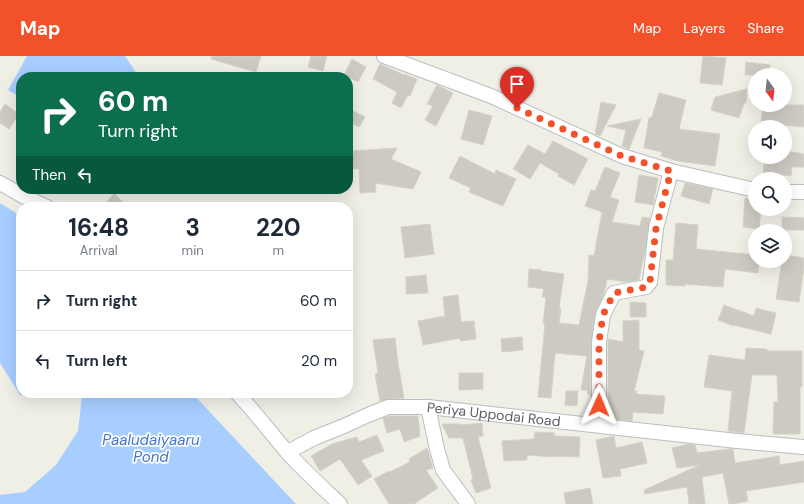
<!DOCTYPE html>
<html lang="en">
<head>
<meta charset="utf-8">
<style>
	:root { --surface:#fff; --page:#f6f6f7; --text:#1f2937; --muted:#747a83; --line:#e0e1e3; --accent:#f35129 }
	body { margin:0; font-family:"DM Sans",sans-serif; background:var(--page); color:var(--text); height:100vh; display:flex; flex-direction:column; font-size:15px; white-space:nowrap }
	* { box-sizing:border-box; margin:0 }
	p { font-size:13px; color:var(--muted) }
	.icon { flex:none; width:22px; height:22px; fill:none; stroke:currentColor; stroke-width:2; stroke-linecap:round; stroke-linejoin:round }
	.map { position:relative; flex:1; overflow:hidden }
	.drawer { position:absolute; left:16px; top:146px; width:337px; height:196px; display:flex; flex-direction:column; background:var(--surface); border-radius:16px; box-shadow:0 4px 16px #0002 }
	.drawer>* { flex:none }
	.top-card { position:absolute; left:16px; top:16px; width:337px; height:122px; border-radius:16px; box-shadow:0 4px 16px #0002; background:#0b6e4f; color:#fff; overflow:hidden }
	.needle { width:26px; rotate:165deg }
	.buttons { position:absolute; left:748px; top:12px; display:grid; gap:8px }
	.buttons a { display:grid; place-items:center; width:44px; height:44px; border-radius:50%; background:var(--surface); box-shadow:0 4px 16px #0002; font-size:20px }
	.pin { position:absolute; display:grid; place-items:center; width:34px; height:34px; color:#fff; margin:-41px -17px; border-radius:50% 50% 50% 0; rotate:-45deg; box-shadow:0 0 4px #0007 }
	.pin .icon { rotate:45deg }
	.me { position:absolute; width:44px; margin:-22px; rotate:1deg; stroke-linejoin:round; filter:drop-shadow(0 0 3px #0008) }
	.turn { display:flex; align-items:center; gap:14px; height:84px; padding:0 16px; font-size:18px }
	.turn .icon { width:52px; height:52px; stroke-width:2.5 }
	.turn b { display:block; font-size:28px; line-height:34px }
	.then { display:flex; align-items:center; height:38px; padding:0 16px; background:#0003; gap:8px; font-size:15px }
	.eta { display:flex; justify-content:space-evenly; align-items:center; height:68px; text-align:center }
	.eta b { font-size:24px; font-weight:700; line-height:28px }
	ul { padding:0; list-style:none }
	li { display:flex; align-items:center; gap:12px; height:60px; padding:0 16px; border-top:1px solid var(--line) }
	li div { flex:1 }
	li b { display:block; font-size:15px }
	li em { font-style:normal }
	header { display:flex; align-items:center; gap:24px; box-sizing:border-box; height:56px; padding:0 20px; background:var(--accent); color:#fff }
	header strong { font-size:19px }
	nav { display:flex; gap:22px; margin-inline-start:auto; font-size:14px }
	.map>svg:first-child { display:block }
	.water { fill:#a7ceff }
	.building { fill:#cccac2; stroke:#d6d2c4 }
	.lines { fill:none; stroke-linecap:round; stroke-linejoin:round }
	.minor-casing { stroke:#babdc2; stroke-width:16 }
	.minor { stroke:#fff; stroke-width:14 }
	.route { stroke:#f35129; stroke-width:7; stroke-dasharray:0 12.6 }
	.labels { text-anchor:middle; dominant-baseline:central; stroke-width:3.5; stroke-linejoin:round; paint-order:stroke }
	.street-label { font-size:14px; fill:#5d6067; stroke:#fff }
	.water-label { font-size:15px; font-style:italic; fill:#4274cb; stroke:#fff }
</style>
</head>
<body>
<header>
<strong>Map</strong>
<nav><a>Map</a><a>Layers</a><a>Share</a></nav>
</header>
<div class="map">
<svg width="804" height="448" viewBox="0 0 804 448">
	<rect width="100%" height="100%" fill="#f0efe6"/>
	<path class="water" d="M27,0H125L139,21H21V42L8,34Z
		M0,147L21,160V337H192L296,448H0V439L25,436L56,409L78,375L82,340L50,341L20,339L0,307Z"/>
	<path class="building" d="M212,0H261L256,16L211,3Z
		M311,0H327L323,15L308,11Z
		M703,0L726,2L722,29L700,27Z
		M352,3L366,11L358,26L344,19Z
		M746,6L770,9L768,19H745Z
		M380,8L404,19V18L417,23L410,40L408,39L401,52L392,47L397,36L373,23Z
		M437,29L453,37L436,70L425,64L433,50L427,48Z
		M747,33L746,47H744L739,62L711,54L715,41Z
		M659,37L686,44L679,73L720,78L715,110L678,105L661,100L662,96L644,92L649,62L652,61Z
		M601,46L616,49L600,80L595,78Z
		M5,48L19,58L9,73L0,67V56Z
		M763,49H804V71L761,67Z
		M469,54L492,60L483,89L461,83Z
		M353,55L365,61L359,71L348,65V63Z
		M641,63L629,93L622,90L626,74L607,70Z
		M553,85L588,103L574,129L558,120L559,118L540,107L530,123L513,113L528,89L545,98Z
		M397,92L391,103L421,116L413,133L375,127L376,136L360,137L359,113H352L351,95Z
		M785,95L804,98V111H792L791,120L763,116L765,101H785Z
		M460,100L495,118L496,114L516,123L503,150L469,136L471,132L449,122Z
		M605,111L620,117L610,141L619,144L612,166L640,170L642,161L650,162L648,171L646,189L639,224L626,226L607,223L604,238L595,258L591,285L590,339L588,338L587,334H581L587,300L555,297L551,342L538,341L545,268H543L546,241H542L544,233L528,231L529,213L541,214V215L564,218L559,252H561L559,267L579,269L588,225L589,199L594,200L602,156L585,150L591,134L595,135Z
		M639,119L658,122L653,149L635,146Z
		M685,127L713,133L709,148L681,140Z
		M114,137L128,151H103Z
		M745,142L755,143V153H761L759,173L743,171Z
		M782,161L804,162V174H782Z
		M676,167L698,169L696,193L755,199V205H759L758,217L725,213L723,231L685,228V230L666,229V204H673Z
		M430,168L434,198L405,202L401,171Z
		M785,199L804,202V212L799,246L776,243L782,205H785Z
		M426,219L428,237L406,238V221Z
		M458,239L461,266L474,265L476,283L460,285V282L423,289L418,265L445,260L443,241Z
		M630,246L646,247V261H630Z
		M724,249L754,260L756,252L776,257L771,278L733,269V270L718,264Z
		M639,264V294L644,295L634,335H637L636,338L665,340L663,358L633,356L632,365L606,362L608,349V283L623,286V265Z
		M522,281L523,294L502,296L501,283Z
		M395,282L398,307L404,342L388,343L380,345L375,318L378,317L373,284Z
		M746,292L767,293V295H802V331H800V378H773L774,346H778L777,319H752L744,377L728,375L732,335L704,331L709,299L745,304Z
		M459,317H483V333L459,334Z
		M566,335H578L577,350L565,349Z
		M390,360H418L420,380L404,386L400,373L387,377L383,362Z
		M482,367L483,380L478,381L491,432L476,437L471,424L473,423L463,382H449L442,368H461V369Z
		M535,376L555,377L554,380L580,381L579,401L553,400V401L527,399V404L504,405L502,385L534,383Z
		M377,379L384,395L361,404L372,420L358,429L340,403L320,415L311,400L332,388L357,381L359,386Z
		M614,380L616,392L642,386L647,407L620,413L621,420L603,422L596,384Z
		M689,388L695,389L697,397L729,393H733L735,407L779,400L780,409L804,405V426L746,435L748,445L734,448H729L723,417L702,421L705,448H689L687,431L645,438L644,434L700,409L677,412L672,392Z
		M427,392L433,412L426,414L438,432L414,448H389L374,423L389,415L390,416L410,406L409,403Z
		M590,432L593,448H566L564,437Z"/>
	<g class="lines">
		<g class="minor-casing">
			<g id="minor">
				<path d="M384,0L491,40L622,100L671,115L755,134"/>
				<path d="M0,127L23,140L47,151"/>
				<path d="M785,136H804"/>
				<path d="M237,337C255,356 270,376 287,396C304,415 322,431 340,448"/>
				<path d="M428,351L437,393L443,414L468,448"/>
				<path d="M597,369L599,349V286L603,259L614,237L646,231L650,226L656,172L664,142L671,115"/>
				<path id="s1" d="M288,396L314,382L344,370L368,359L388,351H428L737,385L804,391"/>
			</g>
		</g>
		<use href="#minor" class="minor"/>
	</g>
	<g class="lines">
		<path class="route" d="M517,52L622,100L671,115L664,142L656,172L650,226L646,231L614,237L603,259L599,286V349"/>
	</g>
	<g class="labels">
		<g class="street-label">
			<text stroke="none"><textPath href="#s1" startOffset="216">Periya Uppodai Road</textPath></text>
		</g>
		<g class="water-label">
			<text x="151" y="384">Paaludaiyaaru<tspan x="151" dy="17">Pond</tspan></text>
		</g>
	</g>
</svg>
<div class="buttons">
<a><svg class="needle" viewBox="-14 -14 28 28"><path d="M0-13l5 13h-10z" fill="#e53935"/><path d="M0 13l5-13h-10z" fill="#747a83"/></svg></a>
<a><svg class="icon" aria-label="sound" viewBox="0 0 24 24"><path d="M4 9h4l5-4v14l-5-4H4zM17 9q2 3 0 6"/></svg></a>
<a><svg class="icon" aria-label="search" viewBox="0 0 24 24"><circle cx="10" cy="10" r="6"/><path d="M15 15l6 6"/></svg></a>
<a><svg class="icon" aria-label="layers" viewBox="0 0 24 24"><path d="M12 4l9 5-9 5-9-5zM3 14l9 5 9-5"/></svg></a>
</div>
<div class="pin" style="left:517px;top:52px;background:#d93025"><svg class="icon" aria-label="arrive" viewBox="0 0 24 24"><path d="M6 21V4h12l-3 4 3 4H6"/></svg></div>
<svg class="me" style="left:599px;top:349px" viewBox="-20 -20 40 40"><path d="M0-17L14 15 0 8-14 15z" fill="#f35129" stroke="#fff" stroke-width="4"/></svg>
<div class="top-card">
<div class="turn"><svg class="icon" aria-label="right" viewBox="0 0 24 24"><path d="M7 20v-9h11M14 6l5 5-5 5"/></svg><div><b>60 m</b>Turn right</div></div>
<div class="then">Then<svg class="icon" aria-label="left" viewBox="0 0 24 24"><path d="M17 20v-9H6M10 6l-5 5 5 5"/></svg></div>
</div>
<section class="drawer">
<div class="eta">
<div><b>16:48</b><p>Arrival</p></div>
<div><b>3</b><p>min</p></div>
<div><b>220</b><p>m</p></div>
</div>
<ul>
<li><svg class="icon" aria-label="right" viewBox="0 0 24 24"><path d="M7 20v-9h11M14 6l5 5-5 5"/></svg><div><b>Turn right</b></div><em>60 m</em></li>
<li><svg class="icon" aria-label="left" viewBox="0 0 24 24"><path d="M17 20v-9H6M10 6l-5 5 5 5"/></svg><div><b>Turn left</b></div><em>20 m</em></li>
</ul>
</section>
</div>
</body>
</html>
